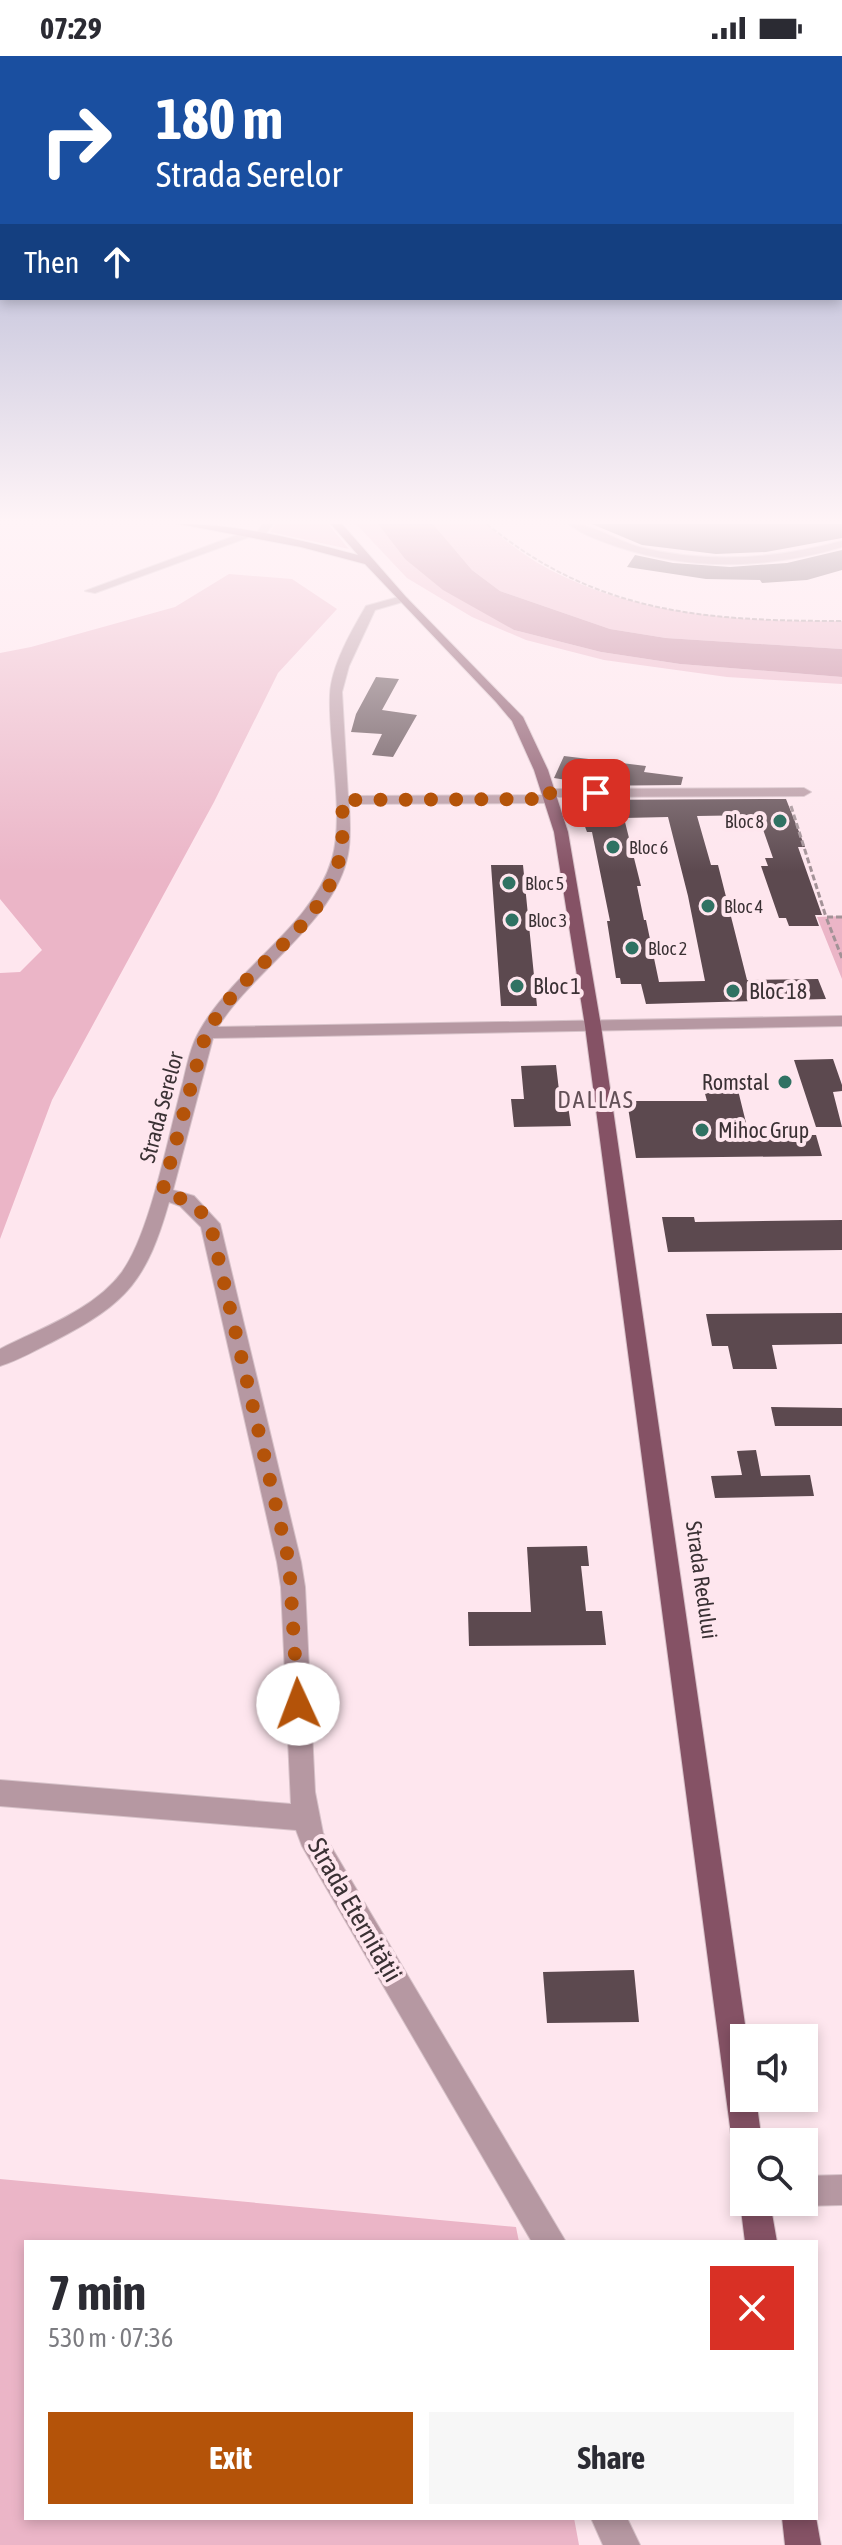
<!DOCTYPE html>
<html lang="en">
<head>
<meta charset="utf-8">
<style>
	:root { --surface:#fff; --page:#f7f7f7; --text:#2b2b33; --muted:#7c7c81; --accent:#b45309 }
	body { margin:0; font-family:"Asap Condensed",sans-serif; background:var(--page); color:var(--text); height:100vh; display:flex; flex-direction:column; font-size:30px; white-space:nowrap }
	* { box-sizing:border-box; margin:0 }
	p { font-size:26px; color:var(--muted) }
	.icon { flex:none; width:44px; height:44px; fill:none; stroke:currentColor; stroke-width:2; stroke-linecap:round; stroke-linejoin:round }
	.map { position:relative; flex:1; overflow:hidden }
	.details { position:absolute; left:24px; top:2184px; width:794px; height:280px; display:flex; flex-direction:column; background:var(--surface); border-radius:0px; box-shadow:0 4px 12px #0003 }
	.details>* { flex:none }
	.guide { position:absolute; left:0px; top:0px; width:842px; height:244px; box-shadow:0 4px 12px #0003; background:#1a4fa0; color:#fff; overflow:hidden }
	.controls { position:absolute; left:730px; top:1968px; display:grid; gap:16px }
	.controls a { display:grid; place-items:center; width:88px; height:88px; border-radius:0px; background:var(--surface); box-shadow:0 4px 12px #0003; font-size:40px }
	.pin { position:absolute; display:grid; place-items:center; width:68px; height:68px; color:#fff; margin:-34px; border-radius:16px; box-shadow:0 4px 12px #0006 }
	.me { position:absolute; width:88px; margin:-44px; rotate:358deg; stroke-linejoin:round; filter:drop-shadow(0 0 6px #0008) }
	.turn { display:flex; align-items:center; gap:28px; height:168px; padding:0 24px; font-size:36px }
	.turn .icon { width:104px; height:104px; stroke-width:2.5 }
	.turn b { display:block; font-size:56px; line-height:68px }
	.then { display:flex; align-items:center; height:76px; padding:0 24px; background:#0003; gap:16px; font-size:30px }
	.round { display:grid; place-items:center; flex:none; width:84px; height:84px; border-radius:0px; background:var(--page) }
	.overview { display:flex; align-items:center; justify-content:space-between; height:136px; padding:0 24px }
	h1 { font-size:48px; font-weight:700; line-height:60px }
	.button { display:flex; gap:16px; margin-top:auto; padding:16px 24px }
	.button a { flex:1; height:92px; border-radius:0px; background:var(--accent); color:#fff; font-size:32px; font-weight:700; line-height:92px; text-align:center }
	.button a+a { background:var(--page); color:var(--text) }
	.status { display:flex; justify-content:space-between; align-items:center; height:56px; padding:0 40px; background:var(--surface); direction:ltr }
	.status svg { height:22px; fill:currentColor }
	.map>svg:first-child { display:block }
	.green { fill:#ebb5c7 }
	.water { fill:#bf7f96 }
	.building { fill:#5c494f; fill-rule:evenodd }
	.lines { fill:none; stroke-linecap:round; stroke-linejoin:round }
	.minor-casing { stroke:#d7c2c9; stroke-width:2 }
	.major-casing { stroke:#d7c2c9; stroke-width:2 }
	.path-far1 { stroke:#a39297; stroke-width:2; stroke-dasharray:5 2; stroke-linecap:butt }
	.path { stroke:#a39297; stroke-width:3; stroke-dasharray:6 3; stroke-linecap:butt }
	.minor { fill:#b698a2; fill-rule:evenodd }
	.major { fill:#855265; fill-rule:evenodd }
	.route { stroke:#b45309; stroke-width:14; stroke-dasharray:0 25.2 }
	.poi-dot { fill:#307263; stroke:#fee6ee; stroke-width:3 }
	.labels { text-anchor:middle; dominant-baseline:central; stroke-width:8; stroke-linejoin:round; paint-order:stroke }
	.far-poi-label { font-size:18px; fill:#3a3134; stroke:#fee6ee; text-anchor:start }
	.poi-label { font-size:22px; fill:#3a3134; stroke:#fee6ee; text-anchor:start }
	.street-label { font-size:22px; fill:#3a3134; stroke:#fee6ee }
	.neighbourhood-label { font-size:24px; letter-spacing:2px; fill:#635057; stroke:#fee6ee }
	.near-street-label { font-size:26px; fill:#3a3134; stroke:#fee6ee }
</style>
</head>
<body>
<div class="status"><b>07:29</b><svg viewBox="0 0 49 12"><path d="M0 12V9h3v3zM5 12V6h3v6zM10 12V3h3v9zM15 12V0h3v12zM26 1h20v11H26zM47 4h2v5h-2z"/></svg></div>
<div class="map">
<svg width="842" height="2489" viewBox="0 0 842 2489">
	<rect width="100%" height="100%" fill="#fee6ee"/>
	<path class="green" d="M276,468H328L349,493L270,476Z
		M356,468H378L405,503L514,574L601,596L680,608L842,621V628L727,621L604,604L526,584L472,561L407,522Z
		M433,468H487C576,556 723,567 842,565V593L666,582L610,573L500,535L472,514Z
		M229,518L292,523L337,553L278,617L214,746L52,1044L0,1183V917L20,916L42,894L0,843V597L31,591L175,551Z
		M842,860V923L817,861Z
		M0,2123L516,2171L519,2186H26V2462H574L579,2489H0Z"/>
	<path class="water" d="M378,468H433L472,514L500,535L610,573L666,582L842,593V621L680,608L601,596L514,574L443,534L405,503Z"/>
	<path class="building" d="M592,468H842V482L766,496L716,498L642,489Z
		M842,494V514L807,524L762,527L760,524L706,523L627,511L635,499L673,507L730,511L787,507Z
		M376,621L399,623L382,654L417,659L393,701L372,699L382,678L351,676L356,658Z
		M564,700L646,710L644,716L683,721L681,729L578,730L579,726L554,722Z
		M786,743L805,791H798L822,859H815L819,870H789L786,862H779L761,810H768L765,802H773L758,759L697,760L711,809H718L747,924L818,923L826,943L646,948L641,928H621L620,922H616L607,865H610L592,776H587L584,768L579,744ZM668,761L688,840L705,925L659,926L646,864H644L637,830H641L624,762Z
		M491,809H523L537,950H501Z
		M833,1003L842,1029V1035L833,1036L842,1071H816L794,1004Z
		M556,1009L560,1043H567L571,1070L514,1071L511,1043H524L521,1010Z
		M735,1022L749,1079H816L822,1100L636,1102L627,1045H707L701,1023Z
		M662,1161H694L695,1166L842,1164V1194L668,1196Z
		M842,1257V1288L772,1289L777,1313H733L728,1290H712L706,1258Z
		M771,1351L842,1352V1370H775Z
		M756,1394L761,1420L810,1419L814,1440L715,1442L711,1420L742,1419L737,1395Z
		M587,1490L589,1510H581L586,1555H602L606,1589L469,1590L468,1556H531L527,1491Z
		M634,1914L639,1966L547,1967L543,1916Z"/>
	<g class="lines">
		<g class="minor-casing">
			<path id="minor" d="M263,468H273L263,482H255L254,480Z
				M569,468C593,468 615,484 639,491C708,508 775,503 842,485V491C769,513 691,515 618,491C602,485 582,479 569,468Z
				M248,475L252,476V480L95,537L85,535Z
				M402,540L408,543L406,545L375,554L349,610L342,636L348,740L544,739L545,734L550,733L804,732L811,736L804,740L557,741L556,746L551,747L349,748C350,764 351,782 348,798C336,865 253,914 218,971L842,960V970L213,982L173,1134L194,1140L220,1168L301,1506L305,1531L315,1736L323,1777L566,2186H532L302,1790L296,1774L0,1750V1724L291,1748L281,1531L277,1506L201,1171L180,1150L169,1146C147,1223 128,1247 56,1284C38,1293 19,1304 0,1310V1293C41,1272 94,1254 122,1216C151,1176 169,1076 183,1026C187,1009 191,989 200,974C235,912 312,871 332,803C345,758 328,687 330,639C331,610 352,574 366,550Z
				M842,2119V2149L804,2150L793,2146H804V2120Z
				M591,2462H627L640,2489H603Z"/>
		</g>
		<g class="major-casing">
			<path id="major" d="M179,468C239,468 300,484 358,499L331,468H342L406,541L523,661L548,714L568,776L601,970L747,1982H744V2042H756L762,2086H744V2100L736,2097L732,2086L585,970L554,776L534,714L512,665L496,646L365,508L301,491Z
				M744,2135V2146H770L777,2186H745L740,2146Z
				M816,2461L821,2489H785L782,2462Z"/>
		</g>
		<path class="path-far1" d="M487,468C596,558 706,565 842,565"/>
		<path class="path" d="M791,750L826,861
			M842,861H826L842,902"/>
		<use href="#minor" class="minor"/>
		<use href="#major" class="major"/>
	</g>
	<linearGradient id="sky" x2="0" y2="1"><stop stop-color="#979fc7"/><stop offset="0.57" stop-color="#fff4f7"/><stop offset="1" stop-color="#fff4f7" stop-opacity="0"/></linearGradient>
	<rect width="842" height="816" fill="url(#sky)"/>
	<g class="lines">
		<path class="route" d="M298,1648L289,1506L212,1175C204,1151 185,1142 162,1137L202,990C228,917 314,884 337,811C344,789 343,766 342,744L551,743L550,737H596"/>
	</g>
	<g class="poi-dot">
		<circle cx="780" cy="765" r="8"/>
		<circle cx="613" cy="791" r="8"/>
		<circle cx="509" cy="827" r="8"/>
		<circle cx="708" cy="850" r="8"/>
		<circle cx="512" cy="864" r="8"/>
		<circle cx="632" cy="892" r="8"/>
		<circle cx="517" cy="930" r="8"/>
		<circle cx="733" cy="935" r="8"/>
		<circle cx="785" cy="1026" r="8"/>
		<circle cx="702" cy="1074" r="8"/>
	</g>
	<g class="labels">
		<g class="far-poi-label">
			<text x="764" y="765" text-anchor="end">Bloc 8</text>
			<text x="629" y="791">Bloc 6</text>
			<text x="525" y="827">Bloc 5</text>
			<text x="724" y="850">Bloc 4</text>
			<text x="528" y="864">Bloc 3</text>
			<text x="648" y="892">Bloc 2</text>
		</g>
		<g class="poi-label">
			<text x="533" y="930">Bloc 1</text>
			<text x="749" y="935">Bloc 18</text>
			<text x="769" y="1026" text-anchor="end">Romstal</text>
			<text x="718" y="1074">Mihoc Grup</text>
		</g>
		<g class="street-label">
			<text transform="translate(161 1051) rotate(-75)">Strada Serelor</text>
			<text transform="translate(702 1524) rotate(82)">Strada Redului</text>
		</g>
		<g class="neighbourhood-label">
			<text x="596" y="1043">DALLAS</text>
		</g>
		<g class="near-street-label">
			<text transform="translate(355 1854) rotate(60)">Strada Eternității</text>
		</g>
	</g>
</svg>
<div class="controls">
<a><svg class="icon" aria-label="sound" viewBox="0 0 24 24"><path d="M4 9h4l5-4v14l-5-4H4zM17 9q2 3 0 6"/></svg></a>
<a><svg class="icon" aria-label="search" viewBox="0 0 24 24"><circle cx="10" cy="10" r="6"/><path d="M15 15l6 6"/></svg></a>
</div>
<div class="pin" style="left:596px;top:737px;background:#d93025"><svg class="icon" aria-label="arrive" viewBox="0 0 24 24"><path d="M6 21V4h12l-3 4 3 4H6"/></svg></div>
<svg class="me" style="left:298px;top:1648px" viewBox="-20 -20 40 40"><circle r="19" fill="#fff"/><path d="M0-13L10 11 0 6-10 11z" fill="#b45309"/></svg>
<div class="guide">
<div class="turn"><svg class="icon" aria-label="right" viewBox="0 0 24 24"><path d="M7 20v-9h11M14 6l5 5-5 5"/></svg><div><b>180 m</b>Strada Serelor</div></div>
<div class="then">Then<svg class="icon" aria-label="ahead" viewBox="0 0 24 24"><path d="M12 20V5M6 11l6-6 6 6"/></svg></div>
</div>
<section class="details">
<div class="overview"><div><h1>7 min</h1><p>530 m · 07:36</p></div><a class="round" style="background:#d93025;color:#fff"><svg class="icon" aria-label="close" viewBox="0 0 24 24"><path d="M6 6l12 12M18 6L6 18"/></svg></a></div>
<div class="button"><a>Exit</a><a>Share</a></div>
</section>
</div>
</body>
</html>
